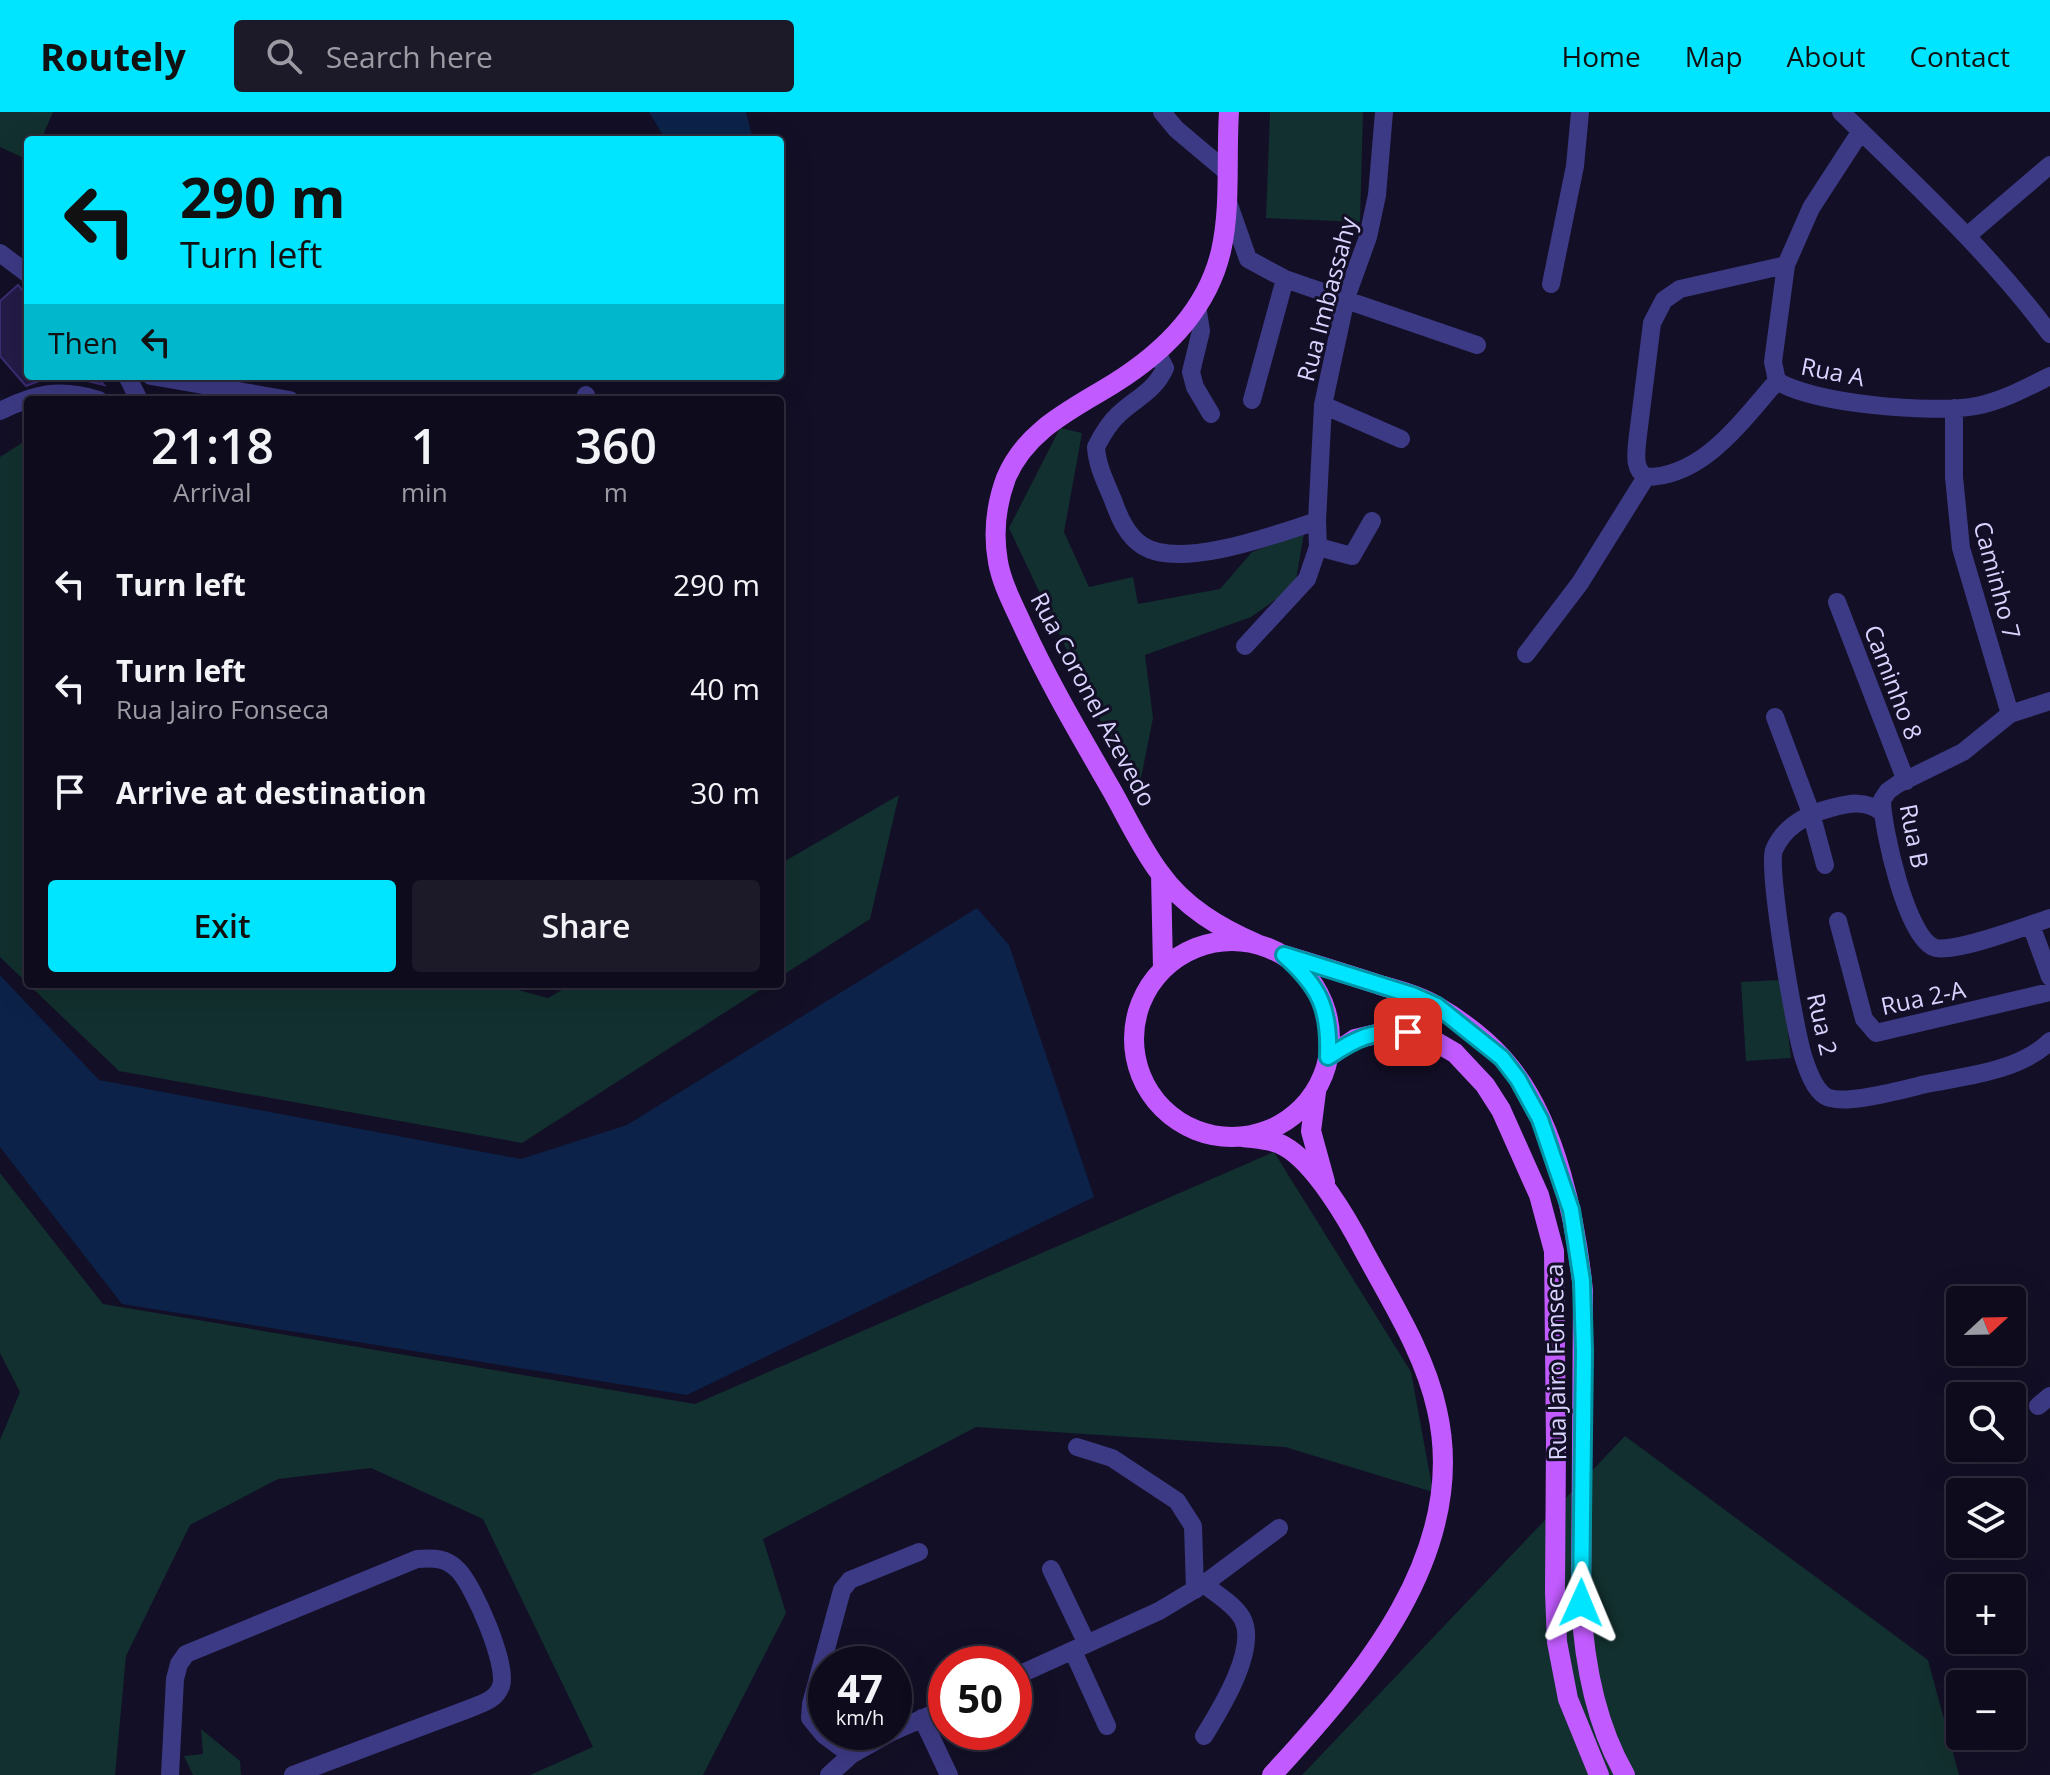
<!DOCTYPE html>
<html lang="en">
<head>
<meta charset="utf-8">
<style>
	:root { --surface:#0e0b1c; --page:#1c1929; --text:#f1f3f6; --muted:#9b9ba3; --line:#2e2b3b; --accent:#00e5ff }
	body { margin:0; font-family:"Open Sans",sans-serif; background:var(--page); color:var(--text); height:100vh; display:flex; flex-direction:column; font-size:30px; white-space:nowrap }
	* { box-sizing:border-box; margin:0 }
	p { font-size:26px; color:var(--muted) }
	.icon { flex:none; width:44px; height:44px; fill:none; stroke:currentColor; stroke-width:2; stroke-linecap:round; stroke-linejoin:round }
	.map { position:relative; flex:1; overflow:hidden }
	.drawer { position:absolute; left:24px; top:284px; width:760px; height:592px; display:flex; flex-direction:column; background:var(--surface); border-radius:8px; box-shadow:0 8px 32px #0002,0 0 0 2px var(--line) }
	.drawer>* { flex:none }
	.guide { position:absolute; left:24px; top:24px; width:760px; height:244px; border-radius:8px; box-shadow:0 8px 32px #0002,0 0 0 2px var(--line); background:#00e5ff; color:#111; overflow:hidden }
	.needle { width:52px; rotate:68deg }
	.buttons { position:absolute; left:1946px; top:1174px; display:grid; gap:16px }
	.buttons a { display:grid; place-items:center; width:80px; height:80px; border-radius:8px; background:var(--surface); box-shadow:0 8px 32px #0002,0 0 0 2px var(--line); font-size:40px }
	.speed { position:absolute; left:808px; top:1534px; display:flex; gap:16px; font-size:40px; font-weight:700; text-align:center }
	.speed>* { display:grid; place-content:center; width:104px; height:104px; border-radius:50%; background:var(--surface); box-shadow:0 8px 32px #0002,0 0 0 2px var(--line); line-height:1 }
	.speed small { font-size:20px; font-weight:400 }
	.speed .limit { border:12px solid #d22; background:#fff; color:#111 }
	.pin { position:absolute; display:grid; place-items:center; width:68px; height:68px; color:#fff; margin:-34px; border-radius:16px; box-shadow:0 4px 12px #0006 }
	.me { position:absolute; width:88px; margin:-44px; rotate:1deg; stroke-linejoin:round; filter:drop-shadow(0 0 6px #0008) }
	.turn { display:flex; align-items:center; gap:28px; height:168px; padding:0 24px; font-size:36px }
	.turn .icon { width:104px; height:104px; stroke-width:2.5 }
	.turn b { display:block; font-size:56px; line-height:68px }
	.then { display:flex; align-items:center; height:76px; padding:0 24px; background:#0003; gap:16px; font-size:30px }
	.eta { display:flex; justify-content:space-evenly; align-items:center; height:136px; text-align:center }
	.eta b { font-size:48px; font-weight:600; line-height:56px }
	.action { display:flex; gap:16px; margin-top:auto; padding:16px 24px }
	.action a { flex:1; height:92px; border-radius:8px; background:var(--accent); color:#111; font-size:32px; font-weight:600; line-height:92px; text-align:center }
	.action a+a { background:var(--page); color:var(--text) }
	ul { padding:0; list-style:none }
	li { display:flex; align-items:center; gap:24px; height:104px; padding:0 24px }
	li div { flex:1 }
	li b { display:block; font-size:30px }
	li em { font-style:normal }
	header { display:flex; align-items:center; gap:48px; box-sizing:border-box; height:112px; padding:0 40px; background:var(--accent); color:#111 }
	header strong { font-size:38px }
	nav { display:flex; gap:44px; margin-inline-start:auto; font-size:28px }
	.search { width:560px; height:72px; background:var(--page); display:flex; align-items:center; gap:20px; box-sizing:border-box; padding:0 28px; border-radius:8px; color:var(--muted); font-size:30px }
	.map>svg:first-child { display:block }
	.green { fill:#12302f }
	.water { fill:#0c2248 }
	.building { fill:#241b47; stroke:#3b2d73; stroke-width:2 }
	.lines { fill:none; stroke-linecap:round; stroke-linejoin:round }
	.minor { stroke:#3d3a85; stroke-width:18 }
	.major { stroke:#c25bff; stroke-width:20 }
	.route-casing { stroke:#0095a6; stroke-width:20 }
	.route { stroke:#00e5ff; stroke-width:14 }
	.labels { text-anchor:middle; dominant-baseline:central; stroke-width:6; stroke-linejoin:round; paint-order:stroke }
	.street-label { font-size:24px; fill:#d9d4ff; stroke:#130f26 }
</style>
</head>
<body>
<header>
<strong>Routely</strong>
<div class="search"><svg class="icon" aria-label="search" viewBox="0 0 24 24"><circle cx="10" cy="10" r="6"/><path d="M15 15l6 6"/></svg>Search here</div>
<nav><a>Home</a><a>Map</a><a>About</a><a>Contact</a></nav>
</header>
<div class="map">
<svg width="2050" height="1663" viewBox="0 0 2050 1663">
	<rect width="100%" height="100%" fill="#130f26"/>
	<path class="green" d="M0,0H53L41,28H28V48L0,35Z
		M1270,0H1363L1360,110L1266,106Z
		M1060,316L1082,321L1064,420L1089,475L1133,465L1138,492L1220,477L1252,440L1304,421L1295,474L1251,505L1145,543L1153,606L1137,686L1009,416Z
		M28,327V872L0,845V345Z
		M899,683L870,807L780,865V752Z
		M1782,868L1791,946L1746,949L1741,870Z
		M28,872H496L548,886L572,872H769L522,1031L119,959Z
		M1274,1040L1411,1260L1433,1380L1285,1335L976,1315L763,1427L786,1501L703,1663H530L593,1635L483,1407L371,1356L278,1367L190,1413L126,1544L115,1663H0V1328L20,1280L0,1241V1061L103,1192L695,1292Z
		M1625,1324L1928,1548L1959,1663H1302Z
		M201,1617L240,1649L241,1663H193L184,1644L203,1642Z"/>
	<path class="water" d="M649,0H746L753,28H666Z
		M977,796L1009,833L1094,1085L687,1283L122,1192L0,1035V863L99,968L521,1047L627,1013Z"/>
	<path class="building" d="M18,173L28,185V264H52L26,274L0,244V189Z
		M67,264H96L104,273Z"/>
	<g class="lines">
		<path class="minor" d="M1162,0L1176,17L1227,60
			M1841,0C1914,71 1989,140 2050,222
			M1861,19L1811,96L1786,153L1773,250L1777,269C1814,292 1932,302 1976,294C2002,289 2026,276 2050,264
			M1228,90L1248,147L1285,167L1477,233
			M1967,124L2050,53
			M0,141L28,162
			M1551,172L1575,54L1580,0
			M1197,194L1201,219L1191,260L1195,275L1211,302
			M1157,241L1165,256C1155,279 1136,286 1119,302C1109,311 1102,323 1096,335C1097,354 1106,371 1113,388C1119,405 1127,424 1143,434C1181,458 1277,422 1317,409
			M127,264L139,288
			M151,264L290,288
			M584,288L586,283
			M1252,288L1285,167
			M1323,293L1401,327
			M1954,296V365L1961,436L2010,602
			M0,299C36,281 60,276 99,288
			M1646,365C1634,357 1636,344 1637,331L1652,211L1664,188L1680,177L1786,153
			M1646,365C1704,365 1742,308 1777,269
			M1318,435L1352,444L1372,409
			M1837,490L1906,669
			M1245,534L1307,467L1318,435L1317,409L1323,293L1346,186L1368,125L1377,83L1384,0
			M1526,542L1580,471L1646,365
			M2050,589L2010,602L1963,640L1898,672L1888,679L1882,688C1882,714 1907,830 1936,836C1958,840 2027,814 2050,806
			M1775,605L1811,701L1825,753
			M1882,700C1865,688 1850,691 1831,696C1808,702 1784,714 1774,738C1767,757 1795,921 1804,947C1808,959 1814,977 1825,984C1842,995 1904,977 1926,972C1966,964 2020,959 2050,929
			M1838,809L1864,907L1876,921L2050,880
			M2031,813L2050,865
			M2038,1294L2050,1284
			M1077,1335L1112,1346L1177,1389L1193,1414L1195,1478
			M1051,1457L1087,1532
			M1204,1472C1216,1482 1234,1492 1242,1506C1259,1536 1220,1598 1204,1624
			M1073,1539L1107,1614
			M1014,1565L1159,1499L1204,1472L1279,1416
			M922,1606L949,1663
			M894,1619L946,1596
			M851,1643L824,1623L810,1606L811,1592L842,1478L850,1468L919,1440
			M170,1663L175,1567L179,1552L186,1542L417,1447C433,1446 446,1445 458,1458C474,1474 508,1553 501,1574C496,1588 483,1591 471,1596L293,1663
			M829,1663L851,1643L892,1620"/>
		<path class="major" d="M1229,0C1226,46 1231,95 1221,139C1207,199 1163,241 1113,272C1071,298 1026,318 1006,366C996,393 993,422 998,450C1002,472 1013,492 1022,512C1048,569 1080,623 1111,677C1127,705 1141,736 1160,761C1184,795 1220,816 1257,832
			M1161,762L1163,856
			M1134 927a98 98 0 1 1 196 0a98 98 0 1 1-196 0Z
			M1284,843C1317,853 1350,863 1383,874C1401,879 1419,884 1435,893C1461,908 1491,931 1510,955C1556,1012 1576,1108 1583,1179L1581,1491C1584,1550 1595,1611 1625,1663
			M1328,945L1355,927L1385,920L1426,924L1455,941L1485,973L1501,998L1539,1083L1554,1139L1556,1331L1555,1480L1557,1530L1568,1587L1599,1663
			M1316,980L1311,1019L1325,1070
			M1243,1025C1257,1027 1272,1027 1284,1034C1315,1051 1348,1108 1364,1139C1391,1189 1425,1242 1437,1298C1470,1441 1361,1566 1272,1663"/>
	</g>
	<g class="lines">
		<g class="route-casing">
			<path id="route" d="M1408,920C1372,919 1358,925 1328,945C1330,897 1320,875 1284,843L1412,883L1437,894L1502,946L1518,967L1540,1007L1571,1098L1582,1169L1584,1239L1581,1491"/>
		</g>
		<use href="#route" class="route"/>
	</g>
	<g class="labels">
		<g class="street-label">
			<text transform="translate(1326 187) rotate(-75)">Rua Imbassahy</text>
			<text transform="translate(1833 259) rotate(11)">Rua A</text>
			<text transform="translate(1998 468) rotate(75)">Caminho 7</text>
			<text transform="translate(1894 570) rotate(69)">Caminho 8</text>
			<text transform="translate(1094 587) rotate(62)">Rua Coronel Azevedo</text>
			<text transform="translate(1915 724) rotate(79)">Rua B</text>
			<text transform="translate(1923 885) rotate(-12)">Rua 2-A</text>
			<text transform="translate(1823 912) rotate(77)">Rua 2</text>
			<text transform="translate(1555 1250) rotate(-91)">Rua Jairo Fonseca</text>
		</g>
	</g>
</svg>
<div class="buttons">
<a><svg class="needle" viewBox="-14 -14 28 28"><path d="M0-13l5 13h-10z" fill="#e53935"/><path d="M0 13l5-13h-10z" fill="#9b9ba3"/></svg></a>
<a><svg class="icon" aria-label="search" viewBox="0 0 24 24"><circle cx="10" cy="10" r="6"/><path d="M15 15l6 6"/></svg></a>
<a><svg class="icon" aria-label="layers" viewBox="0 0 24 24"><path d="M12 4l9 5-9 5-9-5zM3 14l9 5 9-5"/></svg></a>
<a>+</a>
<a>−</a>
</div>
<div class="speed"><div>47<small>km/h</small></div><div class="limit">50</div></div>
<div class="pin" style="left:1408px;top:920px;background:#d93025"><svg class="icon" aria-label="arrive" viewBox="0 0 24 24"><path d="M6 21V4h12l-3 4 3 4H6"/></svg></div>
<svg class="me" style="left:1581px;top:1491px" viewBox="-20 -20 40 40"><path d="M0-17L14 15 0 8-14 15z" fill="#00e5ff" stroke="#fff" stroke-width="4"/></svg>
<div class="guide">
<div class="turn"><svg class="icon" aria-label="left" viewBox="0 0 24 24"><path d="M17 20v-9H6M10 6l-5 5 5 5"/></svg><div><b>290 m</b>Turn left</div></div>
<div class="then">Then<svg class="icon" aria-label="left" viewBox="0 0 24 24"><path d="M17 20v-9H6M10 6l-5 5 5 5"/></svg></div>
</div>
<section class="drawer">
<div class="eta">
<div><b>21:18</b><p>Arrival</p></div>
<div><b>1</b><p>min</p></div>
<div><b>360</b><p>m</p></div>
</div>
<ul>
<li><svg class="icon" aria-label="left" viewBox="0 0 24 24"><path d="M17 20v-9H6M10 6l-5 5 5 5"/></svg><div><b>Turn left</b></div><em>290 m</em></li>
<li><svg class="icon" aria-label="left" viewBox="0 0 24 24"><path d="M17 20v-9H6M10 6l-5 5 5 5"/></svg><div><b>Turn left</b><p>Rua Jairo Fonseca</p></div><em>40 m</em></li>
<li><svg class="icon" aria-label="arrive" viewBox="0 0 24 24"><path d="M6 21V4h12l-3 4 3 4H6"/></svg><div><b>Arrive at destination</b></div><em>30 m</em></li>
</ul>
<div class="action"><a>Exit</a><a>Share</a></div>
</section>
</div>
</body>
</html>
